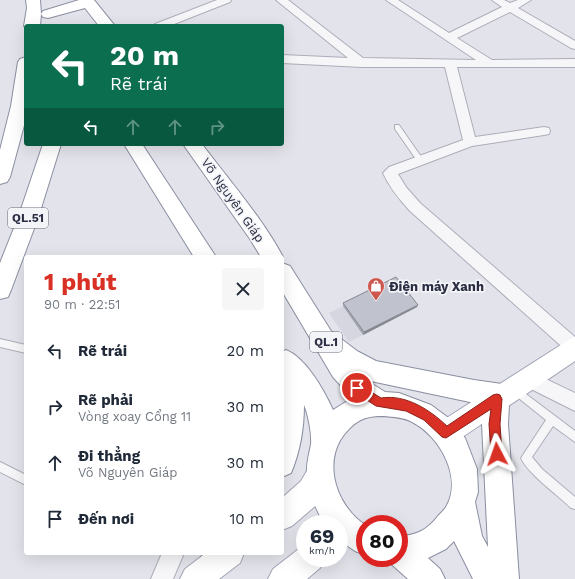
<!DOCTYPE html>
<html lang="vi">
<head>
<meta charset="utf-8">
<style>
	:root { --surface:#fff; --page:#f6f6f7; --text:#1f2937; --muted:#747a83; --accent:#d93025 }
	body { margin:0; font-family:"Work Sans",sans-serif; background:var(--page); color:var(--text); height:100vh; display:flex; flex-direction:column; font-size:15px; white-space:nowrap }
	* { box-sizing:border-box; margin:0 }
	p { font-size:13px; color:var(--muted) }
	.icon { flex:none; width:22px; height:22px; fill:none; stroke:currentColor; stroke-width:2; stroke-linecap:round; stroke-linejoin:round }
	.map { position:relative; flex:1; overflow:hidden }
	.details { position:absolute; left:24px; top:255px; width:260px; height:300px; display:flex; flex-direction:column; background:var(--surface); border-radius:4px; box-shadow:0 4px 16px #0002 }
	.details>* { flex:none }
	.hud { position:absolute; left:24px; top:24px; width:260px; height:122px; border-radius:4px; box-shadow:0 4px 16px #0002; background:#0b6e4f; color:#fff; overflow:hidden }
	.speed { position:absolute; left:296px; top:515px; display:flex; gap:8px; font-size:20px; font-weight:700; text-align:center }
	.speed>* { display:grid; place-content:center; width:52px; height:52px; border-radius:50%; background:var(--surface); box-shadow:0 4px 16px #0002; line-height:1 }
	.speed small { font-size:10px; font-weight:400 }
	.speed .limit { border:6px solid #d22; background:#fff; color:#111 }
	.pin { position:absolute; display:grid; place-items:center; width:34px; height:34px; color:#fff; margin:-17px; border:2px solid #fff; border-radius:50%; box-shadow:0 1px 4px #0007 }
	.me { position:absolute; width:44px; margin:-22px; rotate:356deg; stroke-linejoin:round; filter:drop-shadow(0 0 3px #0008) }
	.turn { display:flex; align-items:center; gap:14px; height:84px; padding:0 20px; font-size:18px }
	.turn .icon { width:52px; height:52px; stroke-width:2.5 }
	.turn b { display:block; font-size:28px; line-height:34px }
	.lanes { display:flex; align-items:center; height:38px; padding:0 20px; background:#0003; justify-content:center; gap:20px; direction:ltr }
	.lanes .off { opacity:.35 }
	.round { display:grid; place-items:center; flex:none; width:42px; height:42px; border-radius:4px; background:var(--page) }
	.head { display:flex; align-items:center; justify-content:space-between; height:68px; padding:0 20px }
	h1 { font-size:24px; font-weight:700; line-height:30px; color:var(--accent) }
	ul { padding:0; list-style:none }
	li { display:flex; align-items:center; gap:12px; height:56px; padding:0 20px }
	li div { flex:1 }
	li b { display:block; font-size:15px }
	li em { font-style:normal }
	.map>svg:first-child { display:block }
	.built { fill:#d5d6e0 }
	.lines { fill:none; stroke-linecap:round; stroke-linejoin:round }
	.service-casing { stroke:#acadb9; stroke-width:2 }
	.minor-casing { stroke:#acadb9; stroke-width:2 }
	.primary-casing { stroke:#a2a5b6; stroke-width:2 }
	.trunk-casing { stroke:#8a8ea1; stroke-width:2 }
	.service { fill:#f6f6f9; fill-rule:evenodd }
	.minor { fill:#f6f6f9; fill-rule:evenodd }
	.primary { fill:#fff; fill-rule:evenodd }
	.trunk { fill:#fff; fill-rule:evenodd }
	.wall { fill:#a5a7b0 }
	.shaded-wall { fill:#868890 }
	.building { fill:#c0c2cd; stroke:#868890 }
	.route { fill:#d93025; stroke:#8d1f18 }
	.labels { text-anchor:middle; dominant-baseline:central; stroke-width:3.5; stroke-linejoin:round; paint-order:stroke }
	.shield { fill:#f3f4f8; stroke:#676979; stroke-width:1 }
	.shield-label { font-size:12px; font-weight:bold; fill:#2b2e43 }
	.street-label { font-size:13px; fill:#2b2e43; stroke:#f3f4f8 }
	.poi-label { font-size:13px; font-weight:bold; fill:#2b2e43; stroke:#f3f4f8; text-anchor:start }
</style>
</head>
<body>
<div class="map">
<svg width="575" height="579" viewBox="0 0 575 579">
	<rect width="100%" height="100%" fill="#e3e4eb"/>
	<path class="built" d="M396,280L417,307L349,342L329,313Z"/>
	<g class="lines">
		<g class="service-casing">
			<path id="service" d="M395,125H399L422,158V162H418L395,129Z
				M0,339L26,345V353L0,347Z
				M514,385L575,431V442L553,426L532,457L542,469L575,497V509L571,508C559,496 527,473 521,458L523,455L546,420L511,392L510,389L511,386Z
				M0,462L26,475V485L0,472Z"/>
		</g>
		<g class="minor-casing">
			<path id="minor" d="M217,0H231L230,2L169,26H154L155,24Z
				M276,0H288L363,58L476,60L386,0H398L449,33L502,7L492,0H504L510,3L518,0H531L518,8L575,41V49L571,48L510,12L457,38L492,60L575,59V67H457L475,137L544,127L549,128L550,131L549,134L544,135L472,146L398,174L406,187L420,203L575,337V356L569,353L410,211C399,199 390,188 383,173L389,167L463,140L445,67H362L282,63V55L348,58Z
				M529,371L575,393V411L523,385L520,379L523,373Z
				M162,553H184L173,579H151Z"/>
		</g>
		<g class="primary-casing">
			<path id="primary" d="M575,337V361L455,442L446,446L437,442L433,433L437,424L567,341Z
				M320,460L329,464L333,473L321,501L292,526L282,530V498L301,481L311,464Z
				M305,546V558H325L320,568L307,579H268L273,569L300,548Z
				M206,553H244L240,563L219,579H180L185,569Z"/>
		</g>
		<g class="trunk-casing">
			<path id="trunk" d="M26,0H40L41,14L43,11L79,0H94L115,26H99L85,8L48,18L43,17L41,14L40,26H26V28L24,26L27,8Z
				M26,57V118L10,177L7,182L0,184V150L11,106L18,62L20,59Z
				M43,144H61L38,218L11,290L8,297L0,299V263L18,218Z
				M124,144H142L216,257H194Z
				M183,144H202C228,179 263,219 283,257L282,258L261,257L250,239Z
				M282,263L290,266L331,331L357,351L376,361L474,380L502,384L511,388L514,396L509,405L508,424L519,579H473L454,541L446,549L428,558L440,569L445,579H408L389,562L387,558H399V536C416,536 427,530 438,516C441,513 444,510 446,507C463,478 440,436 412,422C403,417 394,417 383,416C369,416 360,418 350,428C320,456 334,504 365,525V555L355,551L339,540V524H324C316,509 308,492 307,475C306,464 309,455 311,444C312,435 308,413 304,405C304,428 300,452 291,473L282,477V352L286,350C306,358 324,390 333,410L352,398L333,377L282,291ZM366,380L484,405L482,424L488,547L482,536L475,502L478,492L477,469L465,438L450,419L431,405L399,393L385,392Z
				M205,553H241C235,569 219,579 201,577L196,567L201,557Z"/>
		</g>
		<use href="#service" class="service"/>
		<use href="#minor" class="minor"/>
		<use href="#primary" class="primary"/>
		<use href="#trunk" class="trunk"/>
	</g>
	<path class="wall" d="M343,303L417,307L363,335L343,306Z"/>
	<path class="shaded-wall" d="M418,305L417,307L363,335L364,332Z"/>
	<path class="building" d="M396,277L418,305L364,332L343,303Z"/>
	<path class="route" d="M357,383L381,398C406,394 430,410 447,426L493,395L497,394L500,395L502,399L500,424L502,454L501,458L497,460L493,458L491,454L489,424L491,409L446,438L442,437L424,420L406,411L376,406L353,391L352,388L353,384Z"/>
	<defs>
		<g id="shop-pin" transform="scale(0.9)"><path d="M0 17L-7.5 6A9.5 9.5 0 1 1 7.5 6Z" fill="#cc574c" stroke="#f3f4f8"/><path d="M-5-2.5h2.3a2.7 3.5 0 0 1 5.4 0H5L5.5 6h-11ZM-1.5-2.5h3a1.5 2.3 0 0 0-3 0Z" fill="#fff"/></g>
	</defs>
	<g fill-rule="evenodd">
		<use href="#shop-pin" x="376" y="286"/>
	</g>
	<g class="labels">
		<g class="shield">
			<rect x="8" y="208" width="40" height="20" rx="3"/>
			<rect x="310" y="332" width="32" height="20" rx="3"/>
		</g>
		<g class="shield-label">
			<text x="28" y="218">QL.51</text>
			<text x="326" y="342">QL.1</text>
		</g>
		<g class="street-label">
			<text transform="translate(233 200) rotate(55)">Võ Nguyên Giáp</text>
		</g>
		<g class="poi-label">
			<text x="389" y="286">Điện máy Xanh</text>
		</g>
	</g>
</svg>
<div class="speed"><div>69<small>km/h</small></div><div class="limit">80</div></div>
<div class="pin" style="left:357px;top:388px;background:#d93025"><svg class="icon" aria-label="arrive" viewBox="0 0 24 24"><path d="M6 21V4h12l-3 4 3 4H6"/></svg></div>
<svg class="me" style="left:497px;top:454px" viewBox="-20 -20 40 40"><path d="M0-17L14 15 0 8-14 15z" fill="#d93025" stroke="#fff" stroke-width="4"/></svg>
<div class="hud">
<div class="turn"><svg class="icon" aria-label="left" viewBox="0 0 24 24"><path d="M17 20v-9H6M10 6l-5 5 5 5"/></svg><div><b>20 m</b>Rẽ trái</div></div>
<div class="lanes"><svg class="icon" aria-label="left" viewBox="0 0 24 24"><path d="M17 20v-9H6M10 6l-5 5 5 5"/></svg><svg class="icon off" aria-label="ahead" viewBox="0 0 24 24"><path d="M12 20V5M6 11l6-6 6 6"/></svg><svg class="icon off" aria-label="ahead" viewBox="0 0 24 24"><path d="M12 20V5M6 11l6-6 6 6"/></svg><svg class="icon off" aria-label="right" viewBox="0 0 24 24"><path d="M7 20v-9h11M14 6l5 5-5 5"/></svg></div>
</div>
<section class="details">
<div class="head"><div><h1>1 phút</h1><p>90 m · 22:51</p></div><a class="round"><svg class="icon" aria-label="close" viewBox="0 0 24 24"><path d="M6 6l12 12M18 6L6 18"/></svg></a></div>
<ul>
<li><svg class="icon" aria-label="left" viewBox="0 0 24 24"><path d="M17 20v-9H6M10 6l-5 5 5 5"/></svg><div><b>Rẽ trái</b></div><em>20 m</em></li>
<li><svg class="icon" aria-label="right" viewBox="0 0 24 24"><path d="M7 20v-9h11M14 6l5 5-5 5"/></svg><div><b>Rẽ phải</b><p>Vòng xoay Cổng 11</p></div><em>30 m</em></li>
<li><svg class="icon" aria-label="ahead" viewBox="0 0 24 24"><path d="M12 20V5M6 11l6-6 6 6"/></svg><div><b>Đi thẳng</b><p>Võ Nguyên Giáp</p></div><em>30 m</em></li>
<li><svg class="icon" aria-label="arrive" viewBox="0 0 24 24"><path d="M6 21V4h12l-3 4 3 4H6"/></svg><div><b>Đến nơi</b></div><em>10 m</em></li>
</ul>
</section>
</div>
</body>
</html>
